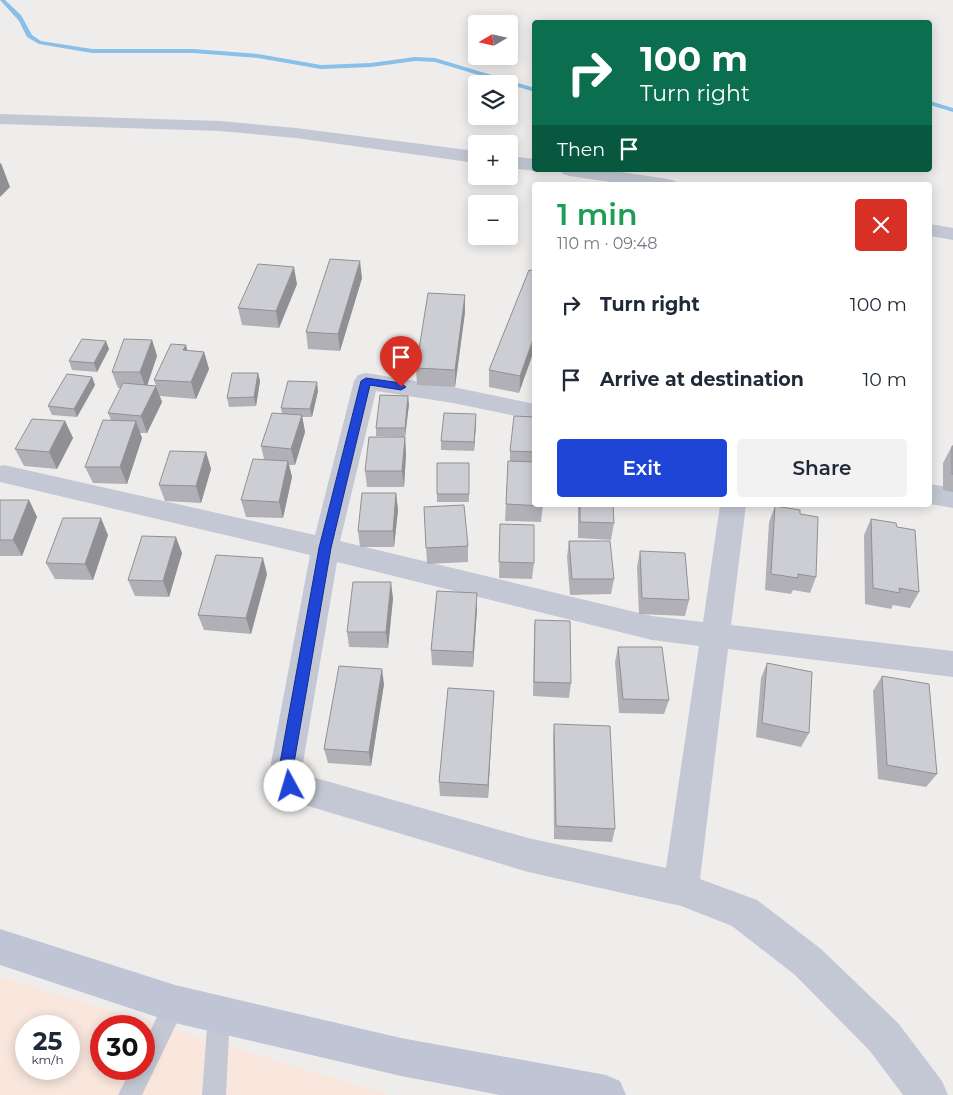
<!DOCTYPE html>
<html lang="en">
<head>
<meta charset="utf-8">
<style>
	:root { --surface:#fff; --page:#f2f2f3; --text:#1f2937; --muted:#747a83; --accent:#1f45d7 }
	body { margin:0; font-family:Montserrat,sans-serif; background:var(--page); color:var(--text); height:100vh; display:flex; flex-direction:column; font-size:19px; white-space:nowrap }
	* { box-sizing:border-box; margin:0 }
	p { font-size:16px; color:var(--muted) }
	.icon { flex:none; width:28px; height:28px; fill:none; stroke:currentColor; stroke-width:2; stroke-linecap:round; stroke-linejoin:round }
	.map { position:relative; flex:1; overflow:hidden }
	.sheet { position:absolute; left:532px; top:182px; width:400px; height:325px; display:flex; flex-direction:column; background:var(--surface); border-radius:5px; box-shadow:0 2px 12px #0003 }
	.sheet>* { flex:none }
	.guide { position:absolute; left:532px; top:20px; width:400px; height:152px; border-radius:5px; box-shadow:0 2px 12px #0003; background:#0b6e4f; color:#fff; overflow:hidden }
	.needle { width:32px; rotate:261deg }
	.buttons { position:absolute; left:468px; top:15px; display:grid; gap:10px }
	.buttons a { display:grid; place-items:center; width:50px; height:50px; border-radius:5px; background:var(--surface); box-shadow:0 2px 12px #0003; font-size:25px }
	.speed { position:absolute; left:15px; top:1015px; display:flex; gap:10px; font-size:25px; font-weight:700; text-align:center }
	.speed>* { display:grid; place-content:center; width:65px; height:65px; border-radius:50%; background:var(--surface); box-shadow:0 2px 12px #0003; line-height:1 }
	.speed small { font-size:12px; font-weight:400 }
	.speed .limit { border:8px solid #d22; background:#fff; color:#111 }
	.pin { position:absolute; display:grid; place-items:center; width:42px; height:42px; color:#fff; margin:-51px -21px; border-radius:50% 50% 50% 0; rotate:-45deg; box-shadow:0 0 5px #0007 }
	.pin .icon { rotate:45deg }
	.me { position:absolute; width:55px; margin:-28px; rotate:354deg; stroke-linejoin:round; filter:drop-shadow(0 0 4px #0008) }
	.turn { display:flex; align-items:center; gap:18px; height:105px; padding:0 25px; font-size:22px }
	.turn .icon { width:65px; height:65px; stroke-width:2.5 }
	.turn b { display:block; font-size:35px; line-height:42px }
	.then { display:flex; align-items:center; height:48px; padding:0 25px; background:#0003; gap:10px; font-size:19px }
	.round { display:grid; place-items:center; flex:none; width:52px; height:52px; border-radius:5px; background:var(--page) }
	.overview { display:flex; align-items:center; justify-content:space-between; height:85px; padding:0 25px }
	h1 { font-size:30px; font-weight:600; line-height:38px; color:#1e9e55 }
	.cta { display:flex; gap:10px; margin-top:auto; padding:10px 25px }
	.cta a { flex:1; height:58px; border-radius:5px; background:var(--accent); color:#fff; font-size:20px; font-weight:600; line-height:58px; text-align:center }
	.cta a+a { background:var(--page); color:var(--text) }
	ul { padding:0; list-style:none }
	li { display:flex; align-items:center; gap:15px; height:75px; padding:0 25px }
	li div { flex:1 }
	li b { display:block; font-size:19px }
	li em { font-style:normal }
	.map>svg:first-child { display:block }
	.medical { fill:#f9e6dc; fill-rule:evenodd }
	.lines { fill:none; stroke-linecap:round; stroke-linejoin:round }
	.stream { fill:#8abfe8; fill-rule:evenodd }
	.lane { fill:#c3c8d4; fill-rule:evenodd }
	.street { fill:#c3c8d4; fill-rule:evenodd }
	.secondary { fill:#bfc5d5; fill-rule:evenodd }
	.wall { fill:#b0b0b6 }
	.shaded-wall { fill:#909094 }
	.building { fill:#cdcdd4; stroke:#909094 }
	.route { fill:#1f45d7; stroke:#142d8c }
</style>
</head>
<body>
<div class="map">
<svg width="953" height="1095" viewBox="0 0 953 1095">
	<rect width="100%" height="100%" fill="#efedec"/>
	<path class="medical" d="M0,977L390,1095H0ZM26,1026H69V1069H26ZM101,1026H144V1069H101Z"/>
	<g class="lines">
		<path class="stream" d="M0,0H5L21,15L32,35L41,41L92,49H193L258,54L321,65L371,63L415,57L435,58L535,88V92L435,62L415,61L371,67L321,69L258,58L193,53H92L39,44L27,37L19,21Z
			M930,101L953,108V112L930,105Z"/>
		<path class="lane" d="M175,993L183,996L186,1004L142,1095H118L131,1069H144V1044L167,996Z
			M219,1003L227,1006L230,1014L226,1095H202L208,1014L211,1006Z"/>
		<path class="street" d="M0,114L220,121L296,128L476,151V163L296,138L220,131L0,124Z
			M509,156L535,159V170H538L535,171L509,168Z
			M560,170H608L668,179L675,181L678,185H630L570,176L563,174Z
			M930,224L953,228V240L930,236Z
			M366,373L453,387L535,404V420L453,403L376,391L340,541L652,616L703,622L720,505H746L731,625L953,651V677L728,649L700,879L757,900L821,949L898,1023L942,1081L948,1095H903L870,1051L795,975L732,926L681,906L528,872L278,797L274,786L271,763L310,555L0,482V466L4,465L315,535L354,381L358,375ZM337,562L652,640L699,646L666,868L528,838L305,775L303,763Z
			M930,484L953,488V508L930,504Z"/>
		<path class="secondary" d="M0,929L175,985L401,1038L606,1075L620,1081L626,1095H500L401,1076L175,1023L0,965Z"/>
	</g>
	<path class="wall" d="M529,270L519,393L489,387V370Z
		M362,278L340,351L308,349L306,332Z
		M297,284L279,328L242,325L238,308Z
		M465,312L455,387L417,385L416,368Z
		M152,340L157,356L147,385L156,386L162,402L147,433H140L142,438L127,484L93,483L85,467L111,420L108,413L121,388H118L112,372Z
		M186,345L187,351L204,352L209,369L196,399L160,396L154,380Z
		M109,349L97,372L72,370L69,361Z
		M258,373L260,381L256,406L229,407L227,398Z
		M92,377L95,385L77,417L52,415L48,406Z
		M318,391L312,417H302L305,432L295,465H289L292,477L283,518L246,517L241,500L264,459L261,446L282,414L281,408Z
		M409,404L405,437L376,436V428Z
		M535,417V505H543L541,522L505,521L508,461H510V451Z
		M65,421L73,438L57,469L24,466L15,449Z
		M476,423L474,451L441,450V441Z
		M405,437L406,454L404,487H367L365,471Z
		M952,446H953V492L943,490V463Z
		M206,452L211,469L201,503L165,501L159,485Z
		M469,463V502H437V494Z
		M396,493L398,510L394,547H360L358,531Z
		M0,500H29L37,517L22,556H0Z
		M578,505H613L614,523L611,540L578,538Z
		M775,506L800,514L816,577L810,593L793,590L791,594L765,590L769,522Z
		M424,507L468,546V562L427,564Z
		M871,519L897,527L919,592L910,608L893,605L891,609L865,604L864,535Z
		M500,524L534,563L532,579L499,578Z
		M108,535L93,580L55,579L46,563Z
		M569,541L614,579L611,594L570,595L567,557Z
		M640,551L689,600L685,616L639,614L637,567Z
		M182,553L169,597L135,596L128,580Z
		M267,574L251,634L204,630L198,615Z
		M393,598L388,648L349,647L347,632Z
		M477,609L473,667L432,665L431,650Z
		M535,620L571,683L569,698L533,696L534,635Z
		M618,647L669,700L664,714L619,713L615,662Z
		M767,663L809,733L801,747L756,737L761,678Z
		M882,676L937,774L926,787L878,779L873,691Z
		M384,684L371,766L328,763L324,749Z
		M494,691L488,798L440,796L439,782Z
		M554,724L615,829L612,842L554,839L553,738Z"/>
	<path class="shaded-wall" d="M1,163L10,187L0,197V164Z
		M360,261L362,278L340,351L338,334Z
		M294,267L297,284L279,328L276,311Z
		M465,295V312L455,387V370Z
		M535,334V348L519,393L520,376Z
		M152,340L157,356L146,389L140,372Z
		M106,341L109,349L97,372L94,363Z
		M186,345L190,362L183,350Z
		M204,352L209,369L196,399L191,382Z
		M258,373L260,381L256,406L254,397Z
		M92,377L95,385L77,417L74,409Z
		M317,382L318,391L312,417L310,409Z
		M156,386L162,402L147,433L141,416Z
		M408,396L409,404L405,437V428Z
		M476,414V423L474,451V442Z
		M302,415L305,432L295,465L291,449Z
		M65,421L73,438L57,469L49,452Z
		M136,421L142,438L127,484L120,467Z
		M405,437L406,454L404,487L402,471Z
		M206,452L211,469L201,503L196,486Z
		M288,461L292,477L283,518L279,502Z
		M396,493L398,510L394,547L393,531Z
		M29,500L37,517L22,556L13,540Z
		M101,518L108,535L93,580L85,564Z
		M176,537L182,553L169,597L163,581Z
		M263,558L267,574L251,634L246,618Z
		M391,582L393,598L388,648L386,632Z
		M477,593V609L473,667V652Z
		M382,669L384,684L371,766L369,752Z
		M494,691L493,705L488,798V785Z"/>
	<path class="building" d="M330,259L360,261L338,334L306,332Z
		M258,264L294,267L276,311L238,308Z
		M529,270L535,271V334L520,376L489,370Z
		M428,293L465,295L455,370L416,368Z
		M82,339L106,341L94,363L69,361Z
		M124,339L152,340L140,372H112Z
		M171,344L186,345L183,350L204,352L191,382L154,380Z
		M232,373H258L254,397L227,398Z
		M67,374L92,377L74,409L48,406Z
		M288,381L317,382L310,409L281,408Z
		M123,383L156,386L141,416L108,413Z
		M380,395L408,396L405,428H376Z
		M272,413L302,415L291,449L261,446Z
		M444,413L476,414L474,442L441,441Z
		M514,416L535,417V452L510,451Z
		M32,419L65,421L49,452L15,449Z
		M103,420L136,421L120,467H85Z
		M369,437H405L402,471H365Z
		M952,446H953V474H952Z
		M170,451L206,452L196,486L159,485Z
		M253,459L288,461L279,502L241,500Z
		M508,461L535,462V505L543,506L506,504Z
		M437,463H469V494H437Z
		M362,493H396L393,531H358Z
		M0,500H29L13,540H0Z
		M464,505L468,546L426,548L424,507Z
		M580,505H613L614,523L580,522Z
		M775,506L800,510V514L818,517L816,577L798,574V578L771,574Z
		M63,518H101L85,564L46,563Z
		M871,519L896,523L897,527L915,530L919,592L899,588L900,593L873,588Z
		M500,524L534,525V563L499,562Z
		M142,536L176,537L163,581L128,580Z
		M569,541H610L614,579H572Z
		M640,551L685,553L689,600L642,598Z
		M216,555L263,558L246,618L198,615Z
		M353,582H391L386,632H347Z
		M437,591L477,593L473,652L431,650Z
		M535,620L570,621L571,683L534,682Z
		M618,647H662L669,700L623,699Z
		M767,663L812,672L809,733L762,723Z
		M339,666L382,669L369,752L324,749Z
		M882,676L929,684L937,774L887,765Z
		M448,688L494,691L488,785L439,782Z
		M554,724L610,726L615,829L556,826Z"/>
	<path class="route" d="M366,378L401,383L406,387L401,390L370,385L331,548L294,763L297,786L295,790L290,792L285,790L280,763L319,548L361,381Z"/>
</svg>
<div class="buttons">
<a><svg class="needle" viewBox="-14 -14 28 28"><path d="M0-13l5 13h-10z" fill="#e53935"/><path d="M0 13l5-13h-10z" fill="#747a83"/></svg></a>
<a><svg class="icon" aria-label="layers" viewBox="0 0 24 24"><path d="M12 4l9 5-9 5-9-5zM3 14l9 5 9-5"/></svg></a>
<a>+</a>
<a>−</a>
</div>
<div class="speed"><div>25<small>km/h</small></div><div class="limit">30</div></div>
<div class="pin" style="left:401px;top:387px;background:#d93025"><svg class="icon" aria-label="arrive" viewBox="0 0 24 24"><path d="M6 21V4h12l-3 4 3 4H6"/></svg></div>
<svg class="me" style="left:290px;top:786px" viewBox="-20 -20 40 40"><circle r="19" fill="#fff"/><path d="M0-13L10 11 0 6-10 11z" fill="#1f45d7"/></svg>
<div class="guide">
<div class="turn"><svg class="icon" aria-label="right" viewBox="0 0 24 24"><path d="M7 20v-9h11M14 6l5 5-5 5"/></svg><div><b>100 m</b>Turn right</div></div>
<div class="then">Then<svg class="icon" aria-label="arrive" viewBox="0 0 24 24"><path d="M6 21V4h12l-3 4 3 4H6"/></svg></div>
</div>
<section class="sheet">
<div class="overview"><div><h1>1 min</h1><p>110 m · 09:48</p></div><a class="round" style="background:#d93025;color:#fff"><svg class="icon" aria-label="close" viewBox="0 0 24 24"><path d="M6 6l12 12M18 6L6 18"/></svg></a></div>
<ul>
<li><svg class="icon" aria-label="right" viewBox="0 0 24 24"><path d="M7 20v-9h11M14 6l5 5-5 5"/></svg><div><b>Turn right</b></div><em>100 m</em></li>
<li><svg class="icon" aria-label="arrive" viewBox="0 0 24 24"><path d="M6 21V4h12l-3 4 3 4H6"/></svg><div><b>Arrive at destination</b></div><em>10 m</em></li>
</ul>
<div class="cta"><a>Exit</a><a>Share</a></div>
</section>
</div>
</body>
</html>
